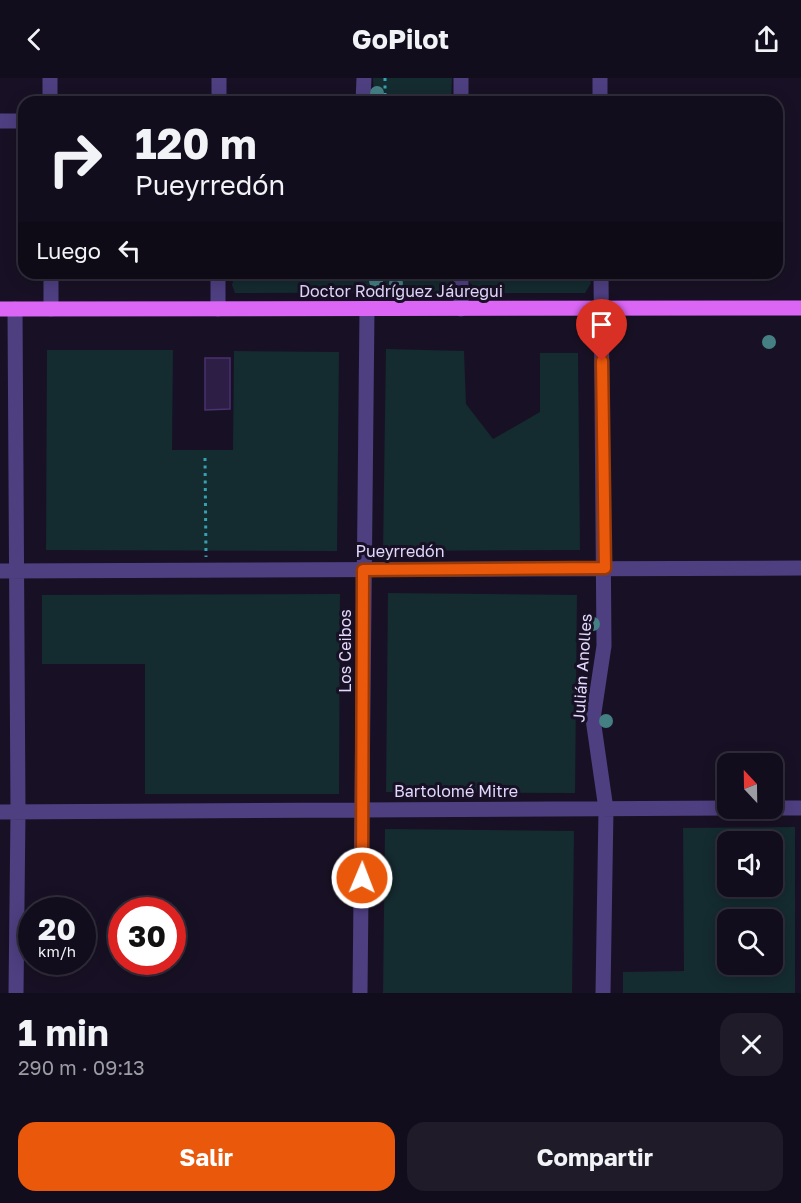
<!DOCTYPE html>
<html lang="es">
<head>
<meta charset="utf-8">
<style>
	:root { --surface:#120d1c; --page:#1f1b29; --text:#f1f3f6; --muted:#9c9ca3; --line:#312d3b; --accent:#ea580c }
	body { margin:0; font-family:"Golos Text",sans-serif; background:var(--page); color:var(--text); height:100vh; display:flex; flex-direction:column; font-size:22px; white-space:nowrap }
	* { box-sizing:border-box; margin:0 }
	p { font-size:20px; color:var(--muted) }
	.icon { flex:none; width:33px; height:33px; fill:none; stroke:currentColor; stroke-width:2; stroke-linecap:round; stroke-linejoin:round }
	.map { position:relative; height:915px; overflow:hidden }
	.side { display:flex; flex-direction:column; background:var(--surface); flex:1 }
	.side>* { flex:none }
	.banner { position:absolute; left:18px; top:18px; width:765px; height:183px; border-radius:18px; box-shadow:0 3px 15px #0003,0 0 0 2px var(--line); background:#120d1c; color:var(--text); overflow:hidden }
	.needle { width:39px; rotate:338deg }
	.buttons { position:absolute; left:717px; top:675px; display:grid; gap:12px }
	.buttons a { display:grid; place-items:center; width:66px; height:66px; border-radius:12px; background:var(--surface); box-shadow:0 3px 15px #0003,0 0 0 2px var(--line); font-size:30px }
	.speed { position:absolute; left:18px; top:819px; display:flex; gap:12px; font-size:30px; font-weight:700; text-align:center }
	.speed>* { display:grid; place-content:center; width:78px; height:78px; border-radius:50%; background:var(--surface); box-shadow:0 3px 15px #0003,0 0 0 2px var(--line); line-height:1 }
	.speed small { font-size:15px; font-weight:400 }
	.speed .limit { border:9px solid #d22; background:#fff; color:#111 }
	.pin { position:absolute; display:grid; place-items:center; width:51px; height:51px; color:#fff; margin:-62px -26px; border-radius:50% 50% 50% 0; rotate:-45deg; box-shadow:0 0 6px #0007 }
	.pin .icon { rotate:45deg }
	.me { position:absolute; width:66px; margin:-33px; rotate:1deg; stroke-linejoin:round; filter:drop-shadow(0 0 4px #0008) }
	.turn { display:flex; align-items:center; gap:21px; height:126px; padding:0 18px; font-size:27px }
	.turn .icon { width:78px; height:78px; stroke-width:2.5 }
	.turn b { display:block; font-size:42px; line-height:51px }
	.then { display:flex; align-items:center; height:57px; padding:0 18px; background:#0003; gap:12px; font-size:22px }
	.round { display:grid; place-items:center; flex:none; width:63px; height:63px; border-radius:18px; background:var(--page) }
	.head { display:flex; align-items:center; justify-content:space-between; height:102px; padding:0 18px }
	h1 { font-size:36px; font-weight:700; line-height:45px }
	.primary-button { display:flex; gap:12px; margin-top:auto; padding:12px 18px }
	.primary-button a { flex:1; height:69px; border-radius:18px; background:var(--accent); color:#fff; font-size:24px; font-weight:700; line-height:69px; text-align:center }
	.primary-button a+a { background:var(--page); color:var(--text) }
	header { display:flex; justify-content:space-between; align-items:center; height:78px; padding:0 18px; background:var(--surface); font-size:27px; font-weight:700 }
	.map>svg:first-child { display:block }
	.green { fill:#142b2f; fill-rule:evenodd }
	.building { fill:#2d1e45; stroke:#4a3170; stroke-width:1.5 }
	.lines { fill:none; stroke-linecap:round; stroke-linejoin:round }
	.path { stroke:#37a1b1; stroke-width:3; stroke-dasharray:3 4.5; stroke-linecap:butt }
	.street { stroke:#4e3f81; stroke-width:15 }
	.primary { stroke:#db66f5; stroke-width:15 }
	.tree { fill:#447f84 }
	.route-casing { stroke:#983908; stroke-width:15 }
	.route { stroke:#ea580c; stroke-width:10 }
	.labels { text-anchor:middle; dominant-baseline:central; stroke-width:6; stroke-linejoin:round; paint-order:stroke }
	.street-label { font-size:16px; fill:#e3d8fd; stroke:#181125 }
</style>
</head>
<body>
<header><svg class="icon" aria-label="back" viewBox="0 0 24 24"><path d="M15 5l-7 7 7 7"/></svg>GoPilot<svg class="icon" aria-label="share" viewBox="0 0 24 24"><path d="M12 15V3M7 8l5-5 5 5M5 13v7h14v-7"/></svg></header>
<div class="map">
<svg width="801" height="915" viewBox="0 0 801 915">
	<rect width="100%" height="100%" fill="#181125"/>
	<path class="green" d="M373,0H452L451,24H374Z
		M235,195H450L453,208L450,214L235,215L232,207Z
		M470,195H588L591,205L585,215H480L469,204Z
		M386,271L464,273L466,326L493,361L540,334V275H578L580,472L383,473Z
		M47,272H173L172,372H233L234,273L339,274L337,473L46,472Z
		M388,515L577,517L575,715L386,714Z
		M340,516L339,716H145V586H42V517Z
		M795,749V915H623V894L684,893L683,750ZM728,764H772V808H728ZM728,842H772V886H728Z
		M385,751L574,753L572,915H383Z"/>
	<path class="building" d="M205,280H230V331L205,332Z"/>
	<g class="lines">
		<path class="path" d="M385,0V22L444,20
			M205,380L206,479"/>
		<path class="street" d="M50,0V24
			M219,0V24
			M600,0V24
			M363,24L364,0
			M461,24V0
			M0,43H24
			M51,195V231
			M601,195L604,568L593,641L606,731L603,915
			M15,231L18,734L16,915
			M218,231V195
			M461,231V195
			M0,493L801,490
			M772,730H801
			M0,734L732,730
			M360,915L367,231"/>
		<path class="primary" d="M0,231L801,230"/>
	</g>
	<g class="tree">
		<circle cx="377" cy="15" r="7"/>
		<circle cx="376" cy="203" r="7"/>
		<circle cx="396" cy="205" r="7"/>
		<circle cx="769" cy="264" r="7"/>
		<circle cx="593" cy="546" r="7"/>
		<circle cx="606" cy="643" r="7"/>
	</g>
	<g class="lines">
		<g class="route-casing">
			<path id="route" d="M362,800L363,492L605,490L602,283"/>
		</g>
		<use href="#route" class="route"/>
	</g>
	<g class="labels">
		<g class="street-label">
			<text x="401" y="213">Doctor Rodríguez Jáuregui</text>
			<text x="400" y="473">Pueyrredón</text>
			<text transform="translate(345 573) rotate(-90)">Los Ceibos</text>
			<text transform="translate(582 590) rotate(-86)">Julián Anolles</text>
			<text x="456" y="713">Bartolomé Mitre</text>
		</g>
	</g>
</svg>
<div class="buttons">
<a><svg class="needle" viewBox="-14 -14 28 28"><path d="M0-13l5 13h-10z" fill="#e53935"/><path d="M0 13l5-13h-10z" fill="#9c9ca3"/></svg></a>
<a><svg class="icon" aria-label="sound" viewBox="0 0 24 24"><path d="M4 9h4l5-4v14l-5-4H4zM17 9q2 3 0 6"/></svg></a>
<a><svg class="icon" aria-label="search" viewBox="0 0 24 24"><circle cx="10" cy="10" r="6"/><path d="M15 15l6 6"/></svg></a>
</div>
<div class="speed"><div>20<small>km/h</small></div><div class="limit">30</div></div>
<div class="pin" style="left:602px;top:283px;background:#d93025"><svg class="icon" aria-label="arrive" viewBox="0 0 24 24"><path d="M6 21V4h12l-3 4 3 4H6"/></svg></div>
<svg class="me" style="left:362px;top:800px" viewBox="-20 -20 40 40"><circle r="17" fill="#ea580c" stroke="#fff" stroke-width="3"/><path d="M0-11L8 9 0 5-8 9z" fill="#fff"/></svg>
<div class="banner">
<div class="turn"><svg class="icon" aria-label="right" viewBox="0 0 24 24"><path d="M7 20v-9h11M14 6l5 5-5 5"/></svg><div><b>120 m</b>Pueyrredón</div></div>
<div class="then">Luego<svg class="icon" aria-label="left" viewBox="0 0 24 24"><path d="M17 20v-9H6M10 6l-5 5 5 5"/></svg></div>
</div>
</div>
<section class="side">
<div class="head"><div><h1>1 min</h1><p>290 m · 09:13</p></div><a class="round"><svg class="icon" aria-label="close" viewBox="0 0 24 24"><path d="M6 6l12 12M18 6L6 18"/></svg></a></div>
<div class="primary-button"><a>Salir</a><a>Compartir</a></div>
</section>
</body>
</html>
